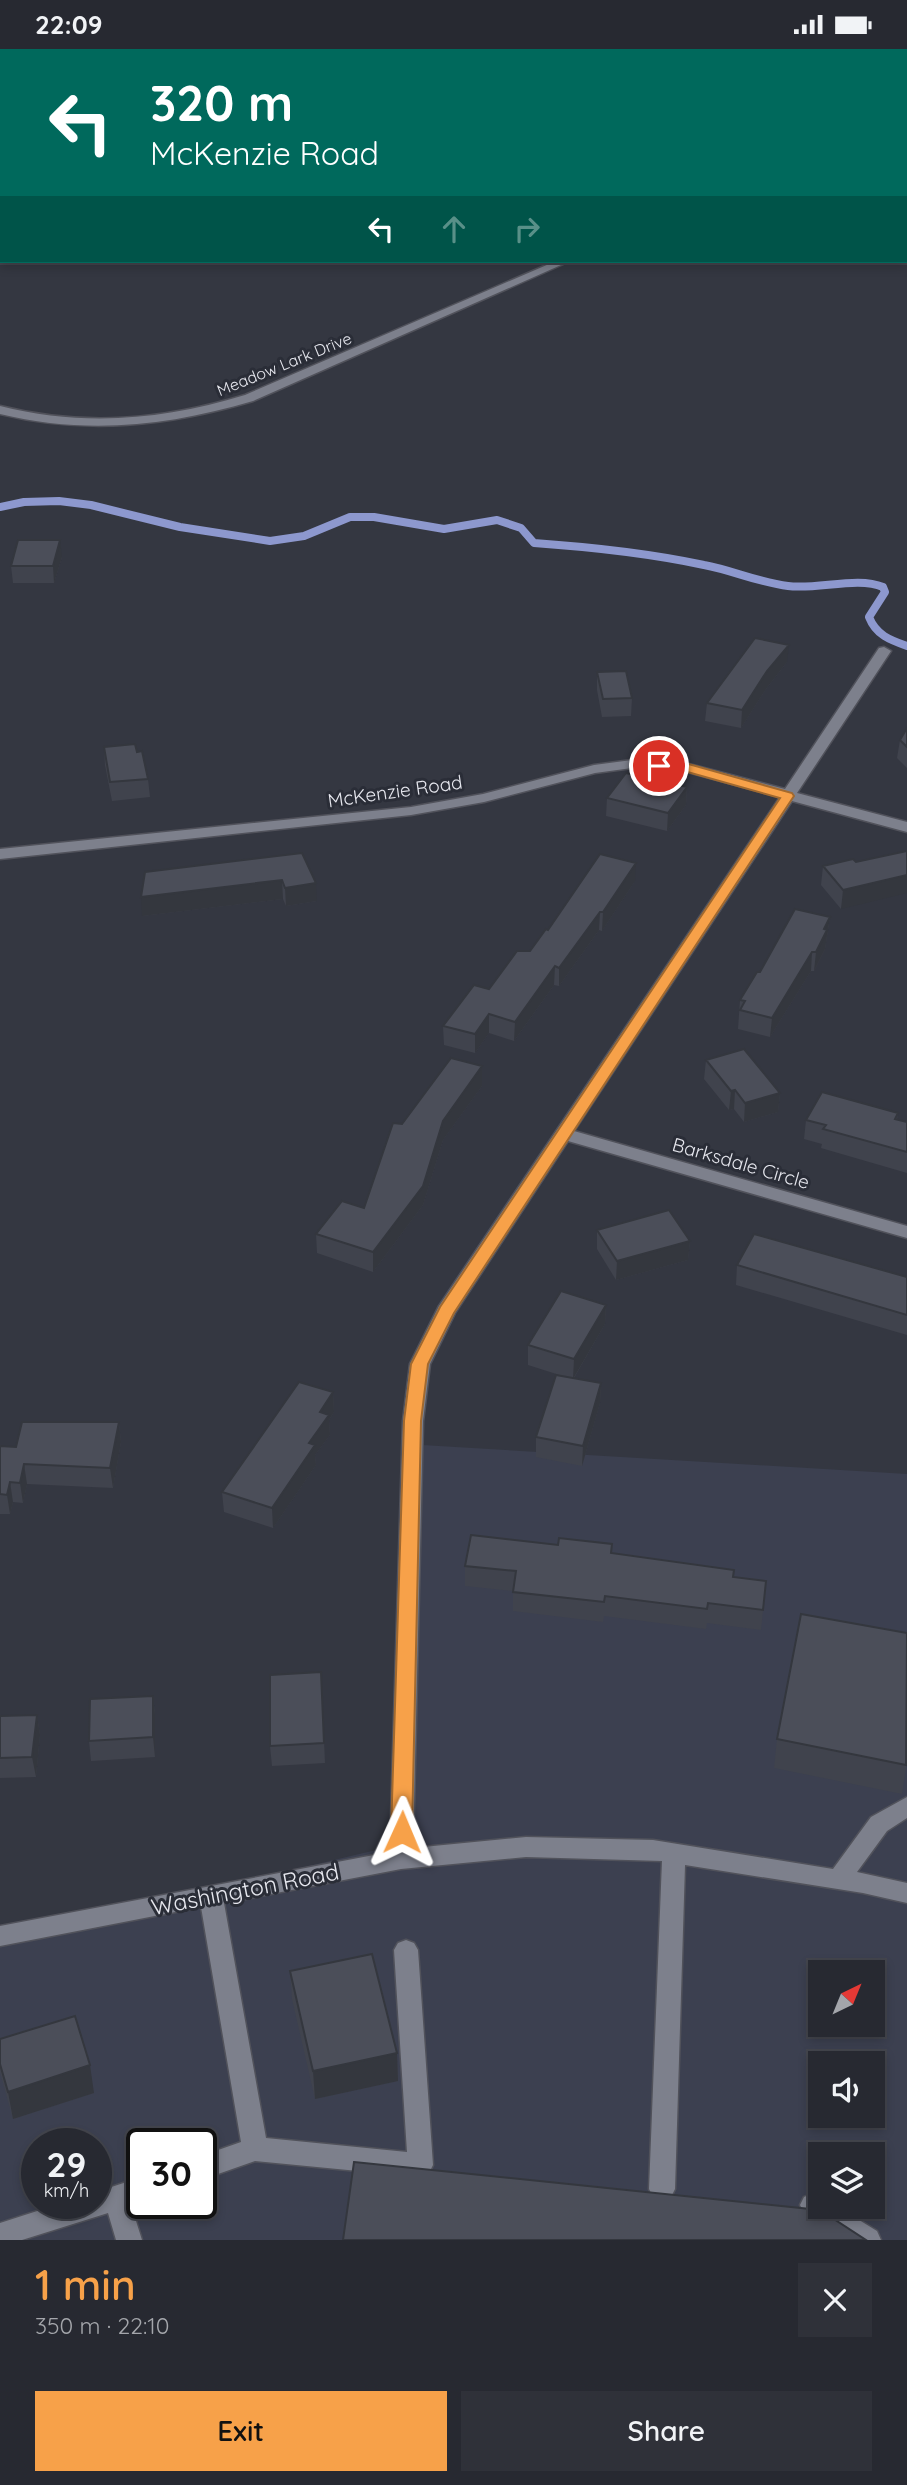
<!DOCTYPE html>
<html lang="en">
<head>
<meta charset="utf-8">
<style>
	:root { --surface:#272931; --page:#2f3139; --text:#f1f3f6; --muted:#a4a6ab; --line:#43454d; --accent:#f7a149 }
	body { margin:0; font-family:Quicksand,sans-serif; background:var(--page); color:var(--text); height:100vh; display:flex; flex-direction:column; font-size:26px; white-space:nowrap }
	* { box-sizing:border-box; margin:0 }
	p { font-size:23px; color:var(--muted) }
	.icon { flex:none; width:38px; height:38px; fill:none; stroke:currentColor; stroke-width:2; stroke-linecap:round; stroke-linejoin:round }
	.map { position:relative; height:2191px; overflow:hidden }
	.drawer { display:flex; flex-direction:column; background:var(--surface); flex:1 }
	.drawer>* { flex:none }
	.top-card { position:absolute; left:0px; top:0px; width:908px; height:214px; box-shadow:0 4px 10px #0003,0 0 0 2px var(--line); background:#00695c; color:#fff; overflow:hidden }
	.needle { width:46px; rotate:43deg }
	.controls { position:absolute; left:808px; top:1911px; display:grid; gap:14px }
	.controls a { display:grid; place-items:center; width:77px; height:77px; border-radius:0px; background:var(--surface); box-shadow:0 4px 10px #0003,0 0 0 2px var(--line); font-size:35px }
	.speed { position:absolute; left:21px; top:2079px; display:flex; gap:14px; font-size:35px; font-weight:700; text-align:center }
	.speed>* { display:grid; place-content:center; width:91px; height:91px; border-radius:50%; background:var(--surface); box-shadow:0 4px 10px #0003,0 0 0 2px var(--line); line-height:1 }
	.speed small { font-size:18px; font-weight:400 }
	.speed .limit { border:4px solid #111; border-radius:10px; background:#fff; color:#111 }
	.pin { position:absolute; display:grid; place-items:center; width:60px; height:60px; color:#fff; margin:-30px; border:4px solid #fff; border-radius:50%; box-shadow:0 2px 7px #0007 }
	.me { position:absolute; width:77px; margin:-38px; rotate:1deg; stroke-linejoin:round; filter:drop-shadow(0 0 5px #0008) }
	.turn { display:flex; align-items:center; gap:24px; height:147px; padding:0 35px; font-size:32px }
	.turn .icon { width:91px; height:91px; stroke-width:2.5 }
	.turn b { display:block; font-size:49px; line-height:60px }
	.lanes { display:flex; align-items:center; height:66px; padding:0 35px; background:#0003; justify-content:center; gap:35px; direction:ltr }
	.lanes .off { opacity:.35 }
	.round { display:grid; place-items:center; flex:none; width:74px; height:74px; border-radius:0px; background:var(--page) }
	.overview { display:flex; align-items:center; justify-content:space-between; height:119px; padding:0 35px }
	h1 { font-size:42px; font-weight:600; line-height:52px; color:var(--accent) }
	.action { display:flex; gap:14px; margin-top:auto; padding:14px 35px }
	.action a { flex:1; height:80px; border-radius:0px; background:var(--accent); color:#111; font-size:28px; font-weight:600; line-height:80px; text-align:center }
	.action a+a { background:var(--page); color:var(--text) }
	.status { display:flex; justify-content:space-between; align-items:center; height:49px; padding:0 35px; background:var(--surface); direction:ltr }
	.status svg { height:19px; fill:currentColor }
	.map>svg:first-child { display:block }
	.built { fill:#3c4050; fill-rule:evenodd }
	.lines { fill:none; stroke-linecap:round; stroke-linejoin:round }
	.stream { stroke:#8d98ce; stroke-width:8 }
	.minor-casing { stroke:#51525b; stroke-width:3 }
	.minor { fill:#7d808c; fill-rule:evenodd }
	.wall { fill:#40434d }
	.shaded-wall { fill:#34373e }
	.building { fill:#4b4e59; stroke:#34373e; stroke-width:2 }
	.route { fill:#f7a149; stroke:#a1692f; stroke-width:2 }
	.labels { text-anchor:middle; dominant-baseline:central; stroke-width:6; stroke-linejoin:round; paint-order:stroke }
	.far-street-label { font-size:16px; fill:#e6e7ee; stroke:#2a2d37 }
	.street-label { font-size:19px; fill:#e6e7ee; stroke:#2a2d37 }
	.near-street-label { font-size:23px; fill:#e6e7ee; stroke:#2a2d37 }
</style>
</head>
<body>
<div class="status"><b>22:09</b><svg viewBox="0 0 49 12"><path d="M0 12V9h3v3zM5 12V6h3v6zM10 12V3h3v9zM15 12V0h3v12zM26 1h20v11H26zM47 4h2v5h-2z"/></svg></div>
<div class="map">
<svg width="907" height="2191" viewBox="0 0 907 2191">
	<rect width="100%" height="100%" fill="#343741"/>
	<path class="built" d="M422,1396L907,1425V2191H0V1890L410,1793ZM821,1923H873V1976H821ZM821,2014H873V2067H821ZM37,2095H96V2154H37ZM142,2095H201V2154H142ZM821,2105H873V2158H821Z"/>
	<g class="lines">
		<path class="stream" d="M0,458L24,453L59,452L91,456L180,478L270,492L304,487L350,468H374L444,480L497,471L521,479L534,494C591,498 648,504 704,516C732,521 760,534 788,537C817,541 858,527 883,538L885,543L869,568C876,586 890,591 907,597"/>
		<g class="minor-casing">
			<path id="minor" d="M780,0H793L779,2Z
				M0,105H2V112H0Z
				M906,184H907V190H906Z
				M556,212H570L253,352C168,377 87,386 0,365V357C84,378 163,371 245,346Z
				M884,598L891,602L797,744L907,773V783L792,752L574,1082L907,1177V1189L568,1092L455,1264L430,1315L423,1372L413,1799L526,1788L653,1791L833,1820L871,1768L907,1748V1769L887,1782L857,1823L907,1834V1854L863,1844L685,1816L675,2140L671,2148L662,2152L653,2148L649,2140L662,1812L526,1808L401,1820L224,1854L266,2089L407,2103L394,1901L398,1894L406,1891L414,1894L418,1901L433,2116L429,2124L420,2128L255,2112L201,2131V2107L241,2093L201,1858L0,1897V1877L390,1803L403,1372L410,1315L439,1257L780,748L684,722L632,719L595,724L484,753L411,766L0,810V800L411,758L483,745L594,716L632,711L685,714L785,740L879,599Z
				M142,2128V2152L131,2156L142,2191H116L108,2164L22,2191H0V2174L62,2154H96V2143Z
				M813,2144L821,2147V2158H838L877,2182L881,2191H845L804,2164L800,2156L804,2148Z"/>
		</g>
		<use href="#minor" class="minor"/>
	</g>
	<path class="wall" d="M0,27H2V52L0,51Z
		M115,212H140L115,214Z
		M62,508L54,534H13L11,517Z
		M787,613L766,640L741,679L705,672L707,654Z
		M597,623L632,649L631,667L602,668L597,641Z
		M907,679V719L897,709L900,691Z
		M104,698L137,703L148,730L150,748L112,752L105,716Z
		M687,738L686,756L667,782L606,767L607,749Z
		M302,804L317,852L286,857L283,850L142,867Z
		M856,813L841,860L821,836L823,817Z
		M635,832L602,882L599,881L559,937L554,936L514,992L489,984L475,1004L444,996L443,977L489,940L530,902L548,881Z
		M830,868L825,900L814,922H811L770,988L738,980L740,951L760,923Z
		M706,1011L780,1044L778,1063L744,1073L734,1060L729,1061L704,1030Z
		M482,1017V1037L443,1091L423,1156L373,1223L317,1204L316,1185L364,1159L402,1075Z
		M898,1064L897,1071L907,1073V1124L821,1099L822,1095L804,1090L806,1071Z
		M597,1181L690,1192L688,1211L616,1231L597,1200Z
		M737,1216L907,1228V1286L736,1236Z
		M606,1256L605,1275L574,1329L601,1334L600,1354L582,1417L536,1408V1388L569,1329L528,1316V1296Z
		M333,1343L334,1363L329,1371L330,1386L315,1406L316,1416L273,1479L224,1463L222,1443Z
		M119,1373L121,1393L113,1439L27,1435L23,1454L13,1453L10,1465H0V1397L16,1398Z
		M612,1495V1504L734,1521L733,1528L766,1532L761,1581L707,1574L706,1580L604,1567L603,1573L513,1562V1542L465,1537V1517L558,1496Z
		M321,1623L325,1714L272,1717L270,1697Z
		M153,1647L155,1666V1708L91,1712L89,1692Z
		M37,1666L40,1686L36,1728L0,1729V1667Z
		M777,1690L907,1712L902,1745L774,1719Z
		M290,1922L397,2004L398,2032L315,2050L292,1950Z
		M0,2015L94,2044L13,2070L0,2023Z"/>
	<path class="shaded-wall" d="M60,491L62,508L54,534L53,517Z
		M789,596L787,613L766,640L741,679L742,661L767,622Z
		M687,738L686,756L667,782L668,764Z
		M636,814L635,832L602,882L603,863Z
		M907,826V844L841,860L843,841Z
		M282,831L283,850L142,867L141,848Z
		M316,834L317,852L286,857L285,839Z
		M600,863L599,881L559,937V919Z
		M830,868L825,900L814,922L816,903L824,880Z
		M812,903L811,922L770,988L772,969Z
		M555,917L554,936L514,992L515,973Z
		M489,965V984L475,1004V985Z
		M482,1017V1037L443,1091L423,1156L373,1223V1203L443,1072Z
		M735,1041L734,1060L729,1061L731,1042Z
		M780,1044L778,1063L744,1073L745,1054Z
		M690,1192L688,1211L616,1231L617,1212Z
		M606,1256L605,1275L573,1330L574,1310Z
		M601,1334L600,1354L582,1417L583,1397Z
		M333,1343L334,1363L329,1371L330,1386L315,1406L316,1416L273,1479L272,1459L309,1394L320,1363Z
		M119,1373L121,1393L113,1439L110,1419Z
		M24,1415L27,1435L23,1454L20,1434Z
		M10,1433L13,1453L10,1465L7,1446Z
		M153,1647L155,1666V1708L153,1688Z
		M37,1666L40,1686L36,1728L32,1708Z
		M397,2004L398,2032L315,2050L313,2022Z
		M90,2016L94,2044L13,2070L8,2043Z"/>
	<path class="building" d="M825,0H907L902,2H822Z
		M0,27H2V39L0,38Z
		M18,491H60L53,517H11Z
		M755,589L789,596L767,622L742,661L707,654Z
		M626,622L632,649L603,650L597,623Z
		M907,679V698L900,691Z
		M135,695L137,703L142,702L148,730L110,733L104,698Z
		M626,724L687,738L668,764L607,749Z
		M907,802V826L843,841L823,817L853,810L856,813Z
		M302,804L316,834L285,839L282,831L141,848L145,823Z
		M600,805L636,814L603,863H600L559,919L555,917L515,973L489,965L475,985L443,977L474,936L489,940L517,902H530L546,880L548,881Z
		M795,860L830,868L824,880L827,881L816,903H812L772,969L740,961L745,952L740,951L757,923H760Z
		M744,1000L780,1044L745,1054L735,1041L731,1042L706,1011Z
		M451,1009L482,1017L443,1072L423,1137L373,1203L316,1185L342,1152L364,1159L393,1074L402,1075Z
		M822,1043L898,1064L895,1070L907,1073V1103L823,1080L826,1076L806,1071Z
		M669,1161L690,1192L617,1212L597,1181Z
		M754,1185L907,1228V1266L737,1216Z
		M561,1242L606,1256L574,1310L528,1296Z
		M556,1326L601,1334L583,1397L536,1388Z
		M299,1333L333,1343L320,1363L329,1366L309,1394L315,1396L272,1459L222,1443Z
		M22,1373H119L110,1419L24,1415L20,1434L10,1433L7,1446L0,1445V1397L16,1398Z
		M471,1486L558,1496L559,1489L612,1495L611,1504L734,1521L733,1528L766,1532L763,1561L708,1554L707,1560L605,1547L604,1553L513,1543L516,1522L465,1517Z
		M801,1565L907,1584L906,1716L777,1690Z
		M321,1623L324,1694L270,1697V1626Z
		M153,1647V1688L89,1692L90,1650Z
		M37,1666L32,1708L0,1709V1667Z
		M372,1905L397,2004L313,2022L290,1922Z
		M75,1967L90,2016L8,2043L0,2015V1990Z
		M354,2113L820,2161L866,2191H343Z"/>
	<path class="route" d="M659,713L685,714L792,744L794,747L454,1264L428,1315L421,1372L412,1783L409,1789L402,1791L394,1789L391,1783L404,1372L411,1315L440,1258L780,749L684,722L654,719L652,717Z"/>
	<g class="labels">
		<g class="far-street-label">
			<text transform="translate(284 315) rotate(-22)">Meadow Lark Drive</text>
		</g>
		<g class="street-label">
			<text transform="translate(395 742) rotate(-8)">McKenzie Road</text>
			<text transform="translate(741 1114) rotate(16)">Barksdale Circle</text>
		</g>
		<g class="near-street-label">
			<text transform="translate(245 1840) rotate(-11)">Washington Road</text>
		</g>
	</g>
</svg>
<div class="controls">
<a><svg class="needle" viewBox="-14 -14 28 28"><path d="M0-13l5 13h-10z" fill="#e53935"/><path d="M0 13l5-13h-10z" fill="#a4a6ab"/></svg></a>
<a><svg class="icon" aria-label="sound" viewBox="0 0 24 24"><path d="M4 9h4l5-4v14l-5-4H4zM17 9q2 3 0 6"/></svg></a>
<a><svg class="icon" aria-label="layers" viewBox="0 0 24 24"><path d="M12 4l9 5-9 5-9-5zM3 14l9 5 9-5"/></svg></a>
</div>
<div class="speed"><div>29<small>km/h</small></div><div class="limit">30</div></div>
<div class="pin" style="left:659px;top:717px;background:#d93025"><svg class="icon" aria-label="arrive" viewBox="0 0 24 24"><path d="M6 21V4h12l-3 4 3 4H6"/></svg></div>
<svg class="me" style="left:402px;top:1783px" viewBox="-20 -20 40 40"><path d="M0-17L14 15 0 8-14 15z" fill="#f7a149" stroke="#fff" stroke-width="4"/></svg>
<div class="top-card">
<div class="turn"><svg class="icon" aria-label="left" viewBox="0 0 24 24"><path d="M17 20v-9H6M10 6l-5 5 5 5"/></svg><div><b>320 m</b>McKenzie Road</div></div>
<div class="lanes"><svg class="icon" aria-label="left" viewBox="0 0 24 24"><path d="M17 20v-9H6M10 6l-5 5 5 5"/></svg><svg class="icon off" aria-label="ahead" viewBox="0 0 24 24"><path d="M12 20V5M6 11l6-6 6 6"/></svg><svg class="icon off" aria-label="right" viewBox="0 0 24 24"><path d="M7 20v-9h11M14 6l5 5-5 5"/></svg></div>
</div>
</div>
<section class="drawer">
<div class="overview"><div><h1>1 min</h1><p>350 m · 22:10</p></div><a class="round"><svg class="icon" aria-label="close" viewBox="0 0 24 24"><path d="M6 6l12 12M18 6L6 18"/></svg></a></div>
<div class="action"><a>Exit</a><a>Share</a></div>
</section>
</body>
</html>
